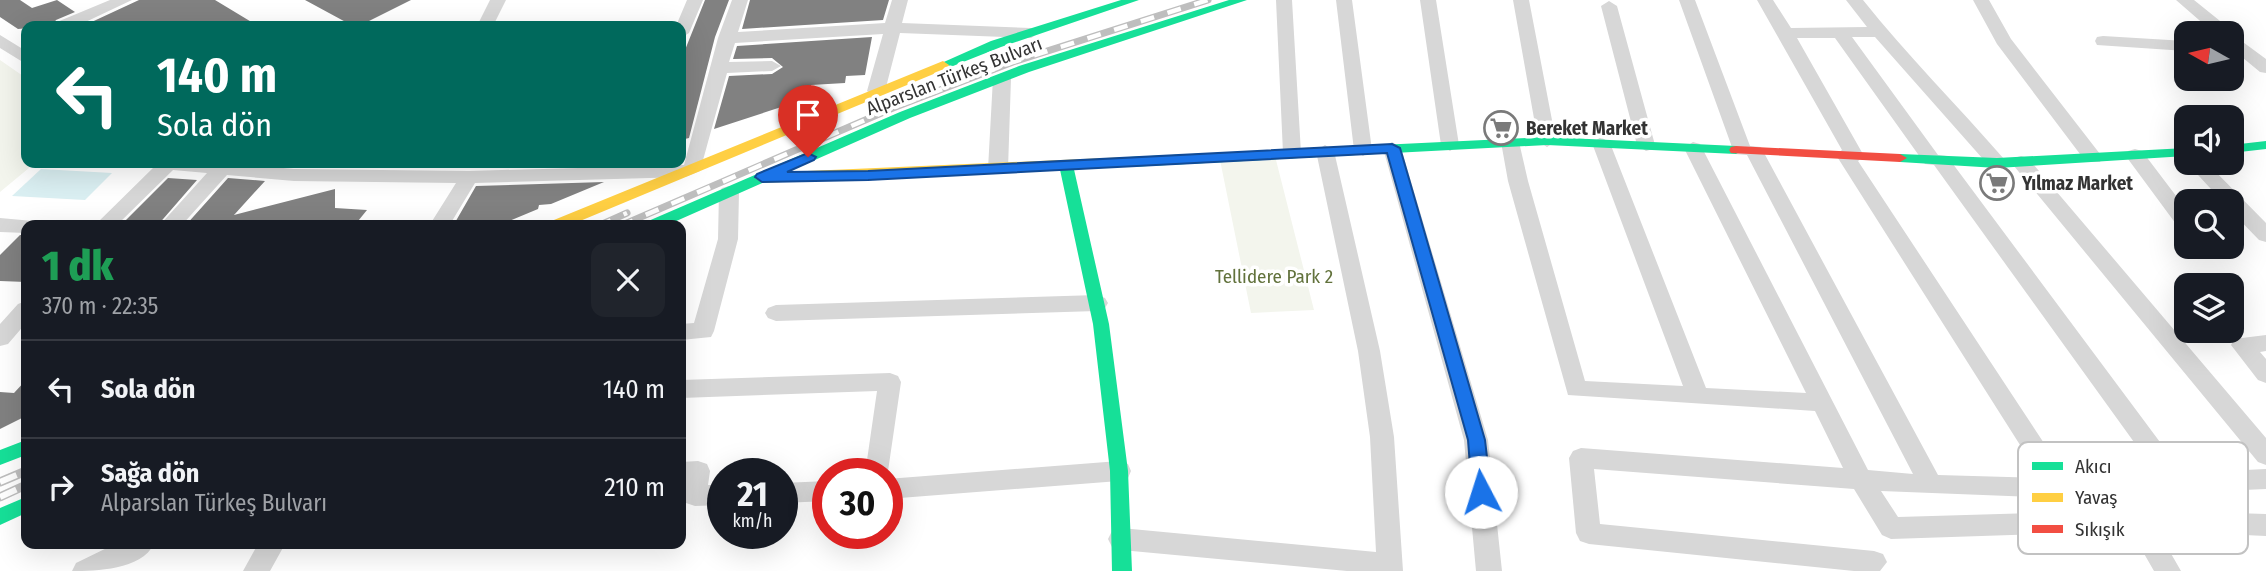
<!DOCTYPE html>
<html lang="tr">
<head>
<meta charset="utf-8">
<style>
	:root { --surface:#171b24; --page:#20242c; --text:#f1f3f6; --muted:#9ea1a6; --line:#363941 }
	body { margin:0; font-family:"Fira Sans Condensed",sans-serif; background:var(--page); color:var(--text); height:100vh; display:flex; flex-direction:column; font-size:26px; white-space:nowrap }
	* { box-sizing:border-box; margin:0 }
	p { font-size:23px; color:var(--muted) }
	.icon { flex:none; width:38px; height:38px; fill:none; stroke:currentColor; stroke-width:2; stroke-linecap:round; stroke-linejoin:round }
	.map { position:relative; flex:1; overflow:hidden }
	.details { position:absolute; left:21px; top:220px; width:665px; height:329px; display:flex; flex-direction:column; background:var(--surface); border-radius:14px; box-shadow:0 7px 28px #0002 }
	.details>* { flex:none }
	.top-card { position:absolute; left:21px; top:21px; width:665px; height:147px; border-radius:14px; box-shadow:0 7px 28px #0002; background:#00695c; color:#fff; overflow:hidden }
	.needle { width:46px; rotate:278deg }
	.controls { position:absolute; left:2174px; top:21px; display:grid; gap:14px }
	.controls a { display:grid; place-items:center; width:70px; height:70px; border-radius:14px; background:var(--surface); box-shadow:0 7px 28px #0002; font-size:35px }
	.speed { position:absolute; left:707px; top:458px; display:flex; gap:14px; font-size:35px; font-weight:700; text-align:center }
	.speed>* { display:grid; place-content:center; width:91px; height:91px; border-radius:50%; background:var(--surface); box-shadow:0 7px 28px #0002; line-height:1 }
	.speed small { font-size:18px; font-weight:400 }
	.speed .limit { border:10px solid #d22; background:#fff; color:#111 }
	.pin { position:absolute; display:grid; place-items:center; width:60px; height:60px; color:#fff; margin:-72px -30px; border-radius:50% 50% 50% 0; rotate:-45deg; box-shadow:0 0 7px #0007 }
	.pin .icon { rotate:45deg }
	.me { position:absolute; width:77px; margin:-38px; rotate:355deg; stroke-linejoin:round; filter:drop-shadow(0 0 5px #0008) }
	.turn { display:flex; align-items:center; gap:24px; height:147px; padding:0 21px; font-size:32px }
	.turn .icon { width:91px; height:91px; stroke-width:2.5 }
	.turn b { display:block; font-size:49px; line-height:60px }
	.round { display:grid; place-items:center; flex:none; width:74px; height:74px; border-radius:14px; background:var(--page) }
	.summary { display:flex; align-items:center; justify-content:space-between; height:119px; padding:0 21px }
	h1 { font-size:42px; font-weight:800; line-height:52px; color:#1e9e55 }
	ul { padding:0; list-style:none }
	li { display:flex; align-items:center; gap:21px; height:98px; padding:0 21px; border-top:2px solid var(--line) }
	li div { flex:1 }
	li b { display:block; font-size:26px }
	li em { font-style:normal }
	.map>svg:first-child { display:block }
	.green { fill:#f3f5ed }
	.water { fill:#daeff2 }
	.building { fill:#818181 }
	.lines { fill:none; stroke-linecap:round; stroke-linejoin:round }
	.street { fill:#d7d7d7; fill-rule:evenodd }
	.fast { fill:#16e098; fill-rule:evenodd }
	.slow { fill:#ffcf43; fill-rule:evenodd }
	.jam { fill:#f24e42; fill-rule:evenodd }
	.rail-far1-casing { stroke:#bebebe; stroke-width:7 }
	.rail-casing { stroke:#bebebe; stroke-width:9 }
	.rail-far1 { stroke:#fff; stroke-width:4.5; stroke-dasharray:14; stroke-linecap:butt }
	.rail { stroke:#fff; stroke-width:6; stroke-dasharray:18; stroke-linecap:butt }
	.route { fill:#1a73e8; stroke:#114b97; stroke-width:2 }
	.labels { text-anchor:middle; dominant-baseline:central; stroke-width:7; stroke-linejoin:round; paint-order:stroke }
	.street-label { font-size:19px; fill:#333; stroke:#fff }
	.poi-label { font-size:19px; font-weight:bold; fill:#333; stroke:#fff; text-anchor:start }
	.park-label { font-size:19px; fill:#62723c; stroke:#fff }
	.key { fill:#fff; stroke:#c2c2c2; stroke-width:2 }
	.key-label { font-size:19px; fill:#333 }
</style>
</head>
<body>
<div class="map">
<svg width="2266" height="571" viewBox="0 0 2266 571">
	<rect width="100%" height="100%" fill="#fff"/>
	<path class="green" d="M0,60L26,78V163H35L0,192Z
		M1275,156L1314,310L1251,313L1220,160Z"/>
	<path class="water" d="M41,169L112,173L85,200L12,196Z"/>
	<path class="building" d="M0,0H20L32,8L57,0L75,12L56,20L52,26L18,29L0,17Z
		M139,0H215L258,26H83Z
		M305,0H411L359,26H353Z
		M705,0H729L715,37L689,138L681,140V60Z
		M750,0H889L883,20L742,29Z
		M872,37L865,75L846,76L845,83L811,85L812,97L714,129L729,76L772,74L783,67L772,58L733,59L737,46Z
		M168,178L197,180L157,226H120Z
		M228,178L265,181L234,215L335,189V208L367,210L354,226H185Z
		M604,182L551,204L539,205L538,209L497,226H453L476,186Z
		M20,235H26V282L0,281V255Z
		M26,380V416L0,429V392L14,393Z"/>
	<g class="lines">
		<path class="street" d="M110,0H132L77,26H55L57,22Z
			M490,0H506L493,26H477Z
			M687,0H703L689,33L681,38V26H676Z
			M732,0H748L738,32L885,23L892,0H908L902,23L1031,28L1039,33L1031,38L900,33L885,91L876,96L867,91L883,34L735,43L729,62L772,61L781,66L772,71L727,73L700,171L685,177L475,183L449,226H429L456,183L294,181L227,175L181,226H159L207,173L173,170L116,226H94L156,165L155,163H228L294,169L469,171L684,165L718,38Z
			M1276,0H1292L1301,153L1292,159L1283,153Z
			M1336,0H1352L1372,150L1363,156L1354,150Z
			M1420,0H1436L1459,145L1450,151L1441,145Z
			M1513,0H1529L1556,141L1547,147L1538,141Z
			M1679,0H1695L1750,146L1761,147L1763,151L1938,475L2041,478L1836,155L1842,150L1757,0H1773L1791,28L1867,27L1846,0H1863C1907,55 1957,105 2004,159L2006,163L2004,167H1990L1875,37H1852L1938,155L1947,156L2183,473L2266,469V489L2061,498L1881,491L1898,517L2138,510L2266,514V536L2158,531L2181,571H2154L2131,531L1891,539L1882,535L1854,489L1594,469L1600,524L1874,551L1883,554L1887,562L1880,571H1854L1589,544L1580,541L1576,533L1569,458L1573,451L1581,448L1843,468L1815,411L1568,395L1508,181L1501,142L1510,136L1519,142L1528,181L1585,381L1683,386L1592,143L1601,137L1610,143L1706,388L1806,393L1684,148L1693,142L1700,144L1868,470L1913,474L1747,155L1735,154L1733,150ZM1797,38H1835L1925,164L1934,165L2157,474L2067,478L1858,161L1864,156Z
			M1973,0H1989L2011,39L2100,154L2102,158L2100,162H2086L1997,44Z
			M2176,0H2194L2230,29L2232,34L2266,59V73L2260,72L2231,48V33H2214Z
			M1609,1L1617,6L1655,145L1653,149L1646,151L1637,145L1601,6Z
			M0,35L26,51V64L0,48Z
			M2103,36L2186,41V51L2097,45L2095,41L2097,37Z
			M1002,73L1011,78L1008,169L1005,173H991L988,169L993,78Z
			M1392,142L1401,148L1488,440L1502,571H1476L1464,440L1383,148Z
			M1325,145L1334,151L1380,351L1394,437L1403,571H1347L1121,550L1112,547L1108,539L1112,531L1121,528L1376,552L1370,437L1358,351L1316,151Z
			M2135,149L2142,151L2186,209V225L2176,224L2128,159L2126,155L2128,151Z
			M2021,156L2028,158L2266,438V465L2258,462L2014,166L2012,162L2014,158Z
			M2187,163H2207L2266,223V242L2259,240L2231,211V201H2222Z
			M729,186L736,188L739,192L738,239L714,331L711,337L681,340V324L694,323L718,239L719,192L722,188Z
			M0,218L33,221L36,226H26V233L0,232Z
			M1097,295L1105,298L1108,303L1105,308L1097,311L776,321L768,318L765,313L768,308L776,305Z
			M26,301V323L8,344L0,346V324L18,304Z
			M2266,335V351L2260,352L2266,359V383L2258,380L2231,345L2234,339Z
			M890,373L898,376L901,382L887,478V474H865L877,391L681,398V380Z
			M698,461L707,464L710,471L708,485H723V505L695,506L686,503L683,496L685,482H681V462Z
			M1119,461L1128,464L1131,471L1128,478L1119,481L887,499V479Z
			M828,481V501L782,503V483Z
			M115,544H154C141,570 96,571 72,571L76,563Z
			M258,544H285L270,571H243Z"/>
		<path class="fast" d="M1121,0H1139L1001,47L948,68L943,69L937,65L991,41Z
			M1229,0H1247L1029,72L910,118L665,226H644L646,222L900,112L1019,66Z
			M1547,137L1736,146L1743,150L1736,154L1547,145L1129,167L1122,162L1129,157Z
			M2266,141V149L2231,153V145Z
			M2186,148V156L1997,168L1900,162L1893,158L1900,154L1997,158Z
			M1066,160L1073,165L1109,324L1128,471L1132,571H1112L1110,471L1093,324L1059,165Z
			M26,440V455L0,465V450Z
			M26,497V513L0,525V508Z"/>
		<path class="slow" d="M943,61L949,65L948,68L568,226H547L549,222Z
			M1129,157L1134,159L1136,162L1134,165L762,183L755,178L762,173Z"/>
		<path class="jam" d="M1736,146L1900,154L1907,158L1900,162L1731,153L1729,150L1731,147Z"/>
		<g class="rail-far1-casing">
			<path id="rail-far1" d="M598,226L627,213
				M620,226L893,108L1013,62L1208,0"/>
		</g>
		<g class="rail-casing">
			<path id="rail" d="M0,482L26,471
				M0,497L26,485"/>
		</g>
		<use href="#rail-far1" class="rail-far1"/>
		<use href="#rail" class="rail"/>
	</g>
	<path class="route" d="M1392,144L1400,148L1485,440L1491,492L1488,498L1481,500L1475,498L1472,492L1468,440L1387,153L868,180L762,182L755,177L757,174L808,153L816,157L814,160L787,172L868,171Z"/>
	<defs>
		<g id="supermarket-ring" transform="scale(1.75)"><circle r="9.5" fill="#fff" stroke="#7a7a7a" stroke-width="1.5"/><path d="M-6-5.5h2.5l.6 2H6L4.5 2H-2.5L-4.4-4H-6ZM-1.5 3.2a1.3 1.3 0 1 0 .1 0ZM3 3.2a1.3 1.3 0 1 0 .1 0Z" fill="#7a7a7a"/></g>
	</defs>
	<g fill-rule="evenodd">
		<use href="#supermarket-ring" x="1501" y="128"/>
		<use href="#supermarket-ring" x="1997" y="183"/>
	</g>
	<g class="labels">
		<g class="street-label">
			<text transform="translate(954 76) rotate(-21)">Alparslan Türkeş Bulvarı</text>
		</g>
		<g class="poi-label">
			<text x="1526" y="128">Bereket Market</text>
			<text x="2022" y="183">Yılmaz Market</text>
		</g>
		<g class="park-label">
			<text x="1274" y="276">Tellidere Park 2</text>
		</g>
	</g>
	<rect x="2018" y="442" width="230" height="112" rx="10" class="key"/>
	<rect x="2032" y="462" width="31" height="8" fill="#16e098"/>
	<rect x="2032" y="493" width="31" height="9" fill="#ffcf43"/>
	<rect x="2032" y="525" width="31" height="8" fill="#f24e42"/>
	<g class="key-label">
		<text x="2075" y="473">Akıcı</text>
		<text x="2075" y="504">Yavaş</text>
		<text x="2075" y="536">Sıkışık</text>
	</g>
</svg>
<div class="controls">
<a><svg class="needle" viewBox="-14 -14 28 28"><path d="M0-13l5 13h-10z" fill="#e53935"/><path d="M0 13l5-13h-10z" fill="#9ea1a6"/></svg></a>
<a><svg class="icon" aria-label="sound" viewBox="0 0 24 24"><path d="M4 9h4l5-4v14l-5-4H4zM17 9q2 3 0 6"/></svg></a>
<a><svg class="icon" aria-label="search" viewBox="0 0 24 24"><circle cx="10" cy="10" r="6"/><path d="M15 15l6 6"/></svg></a>
<a><svg class="icon" aria-label="layers" viewBox="0 0 24 24"><path d="M12 4l9 5-9 5-9-5zM3 14l9 5 9-5"/></svg></a>
</div>
<div class="speed"><div>21<small>km/h</small></div><div class="limit">30</div></div>
<div class="pin" style="left:808px;top:157px;background:#d93025"><svg class="icon" aria-label="arrive" viewBox="0 0 24 24"><path d="M6 21V4h12l-3 4 3 4H6"/></svg></div>
<svg class="me" style="left:1481px;top:492px" viewBox="-20 -20 40 40"><circle r="19" fill="#fff"/><path d="M0-13L10 11 0 6-10 11z" fill="#1a73e8"/></svg>
<div class="top-card">
<div class="turn"><svg class="icon" aria-label="left" viewBox="0 0 24 24"><path d="M17 20v-9H6M10 6l-5 5 5 5"/></svg><div><b>140 m</b>Sola dön</div></div>
</div>
<section class="details">
<div class="summary"><div><h1>1 dk</h1><p>370 m · 22:35</p></div><a class="round"><svg class="icon" aria-label="close" viewBox="0 0 24 24"><path d="M6 6l12 12M18 6L6 18"/></svg></a></div>
<ul>
<li><svg class="icon" aria-label="left" viewBox="0 0 24 24"><path d="M17 20v-9H6M10 6l-5 5 5 5"/></svg><div><b>Sola dön</b></div><em>140 m</em></li>
<li><svg class="icon" aria-label="right" viewBox="0 0 24 24"><path d="M7 20v-9h11M14 6l5 5-5 5"/></svg><div><b>Sağa dön</b><p>Alparslan Türkeş Bulvarı</p></div><em>210 m</em></li>
</ul>
</section>
</div>
</body>
</html>
